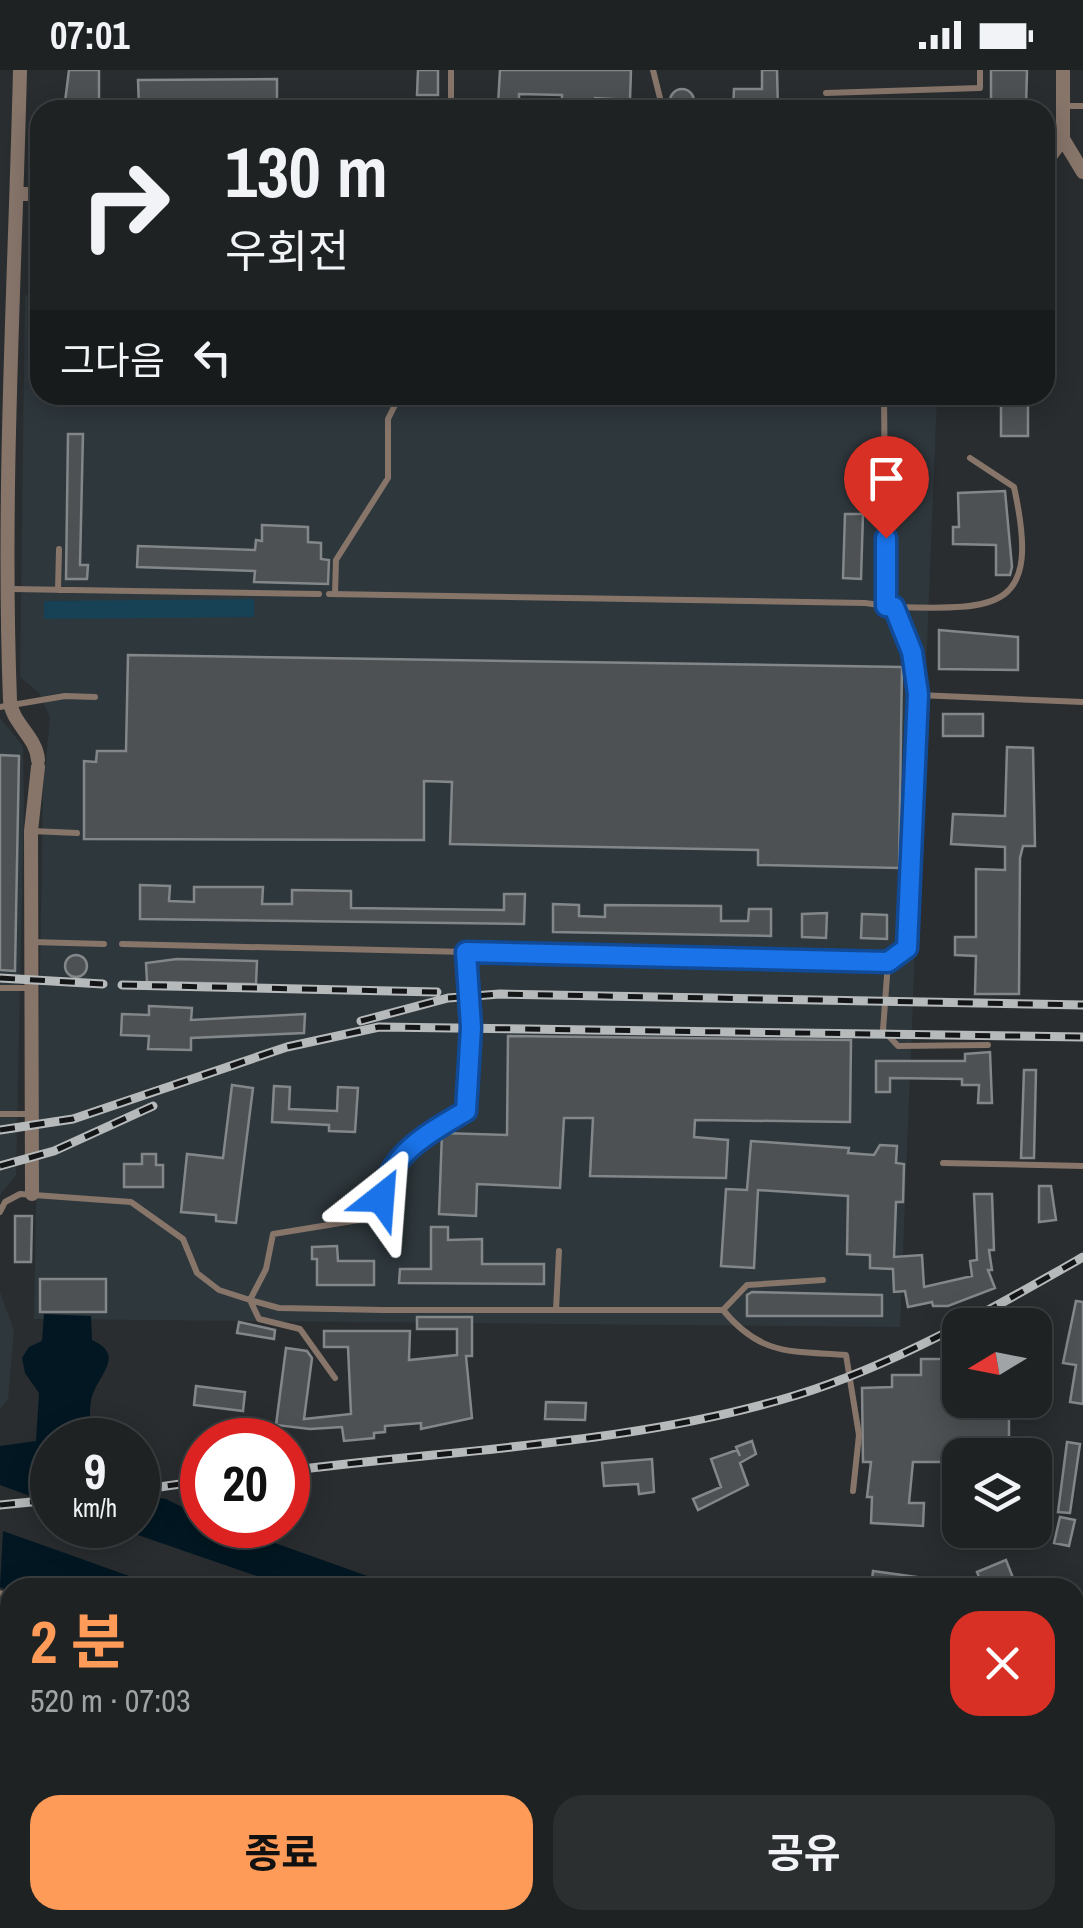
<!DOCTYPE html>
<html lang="ko">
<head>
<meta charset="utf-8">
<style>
	:root { --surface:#1f2223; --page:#2c2f30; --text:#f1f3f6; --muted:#a1a4a6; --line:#3c3f41; --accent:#ff9b59 }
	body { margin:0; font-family:"Archivo Narrow","Noto Sans KR",sans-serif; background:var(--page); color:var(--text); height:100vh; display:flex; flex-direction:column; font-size:38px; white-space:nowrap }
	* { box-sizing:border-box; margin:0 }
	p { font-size:32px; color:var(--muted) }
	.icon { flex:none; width:55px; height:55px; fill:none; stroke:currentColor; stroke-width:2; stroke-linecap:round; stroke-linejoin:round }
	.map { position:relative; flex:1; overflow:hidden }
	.side { position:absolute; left:0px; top:1508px; width:1085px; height:352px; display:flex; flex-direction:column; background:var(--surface); border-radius:30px 30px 0 0; box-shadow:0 5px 25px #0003,0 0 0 2px var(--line) }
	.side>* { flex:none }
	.hud { position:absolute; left:30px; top:30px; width:1025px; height:305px; border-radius:30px; box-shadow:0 5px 25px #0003,0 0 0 2px var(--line); background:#1f2223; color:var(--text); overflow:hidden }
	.needle { width:65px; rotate:260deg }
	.fabs { position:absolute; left:942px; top:1238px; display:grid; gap:20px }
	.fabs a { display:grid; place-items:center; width:110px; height:110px; border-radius:20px; background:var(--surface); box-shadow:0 5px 25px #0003,0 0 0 2px var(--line); font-size:50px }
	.speed { position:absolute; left:30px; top:1348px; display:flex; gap:20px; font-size:50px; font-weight:700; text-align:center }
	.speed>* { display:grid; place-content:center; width:130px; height:130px; border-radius:50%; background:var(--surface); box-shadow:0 5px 25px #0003,0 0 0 2px var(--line); line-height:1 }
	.speed small { font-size:25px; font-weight:400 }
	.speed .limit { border:15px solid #d22; background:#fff; color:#111 }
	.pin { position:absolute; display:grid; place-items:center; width:85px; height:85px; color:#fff; margin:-102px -42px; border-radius:50% 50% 50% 0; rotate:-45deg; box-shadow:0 0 10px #0007 }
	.pin .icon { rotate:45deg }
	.me { position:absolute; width:110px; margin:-55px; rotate:28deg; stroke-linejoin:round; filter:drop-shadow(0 0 8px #0008) }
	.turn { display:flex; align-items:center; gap:35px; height:210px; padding:0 30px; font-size:45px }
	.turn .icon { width:130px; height:130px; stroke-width:2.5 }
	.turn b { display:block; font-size:70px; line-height:85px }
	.then { display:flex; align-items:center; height:95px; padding:0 30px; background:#0003; gap:20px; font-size:38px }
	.round { display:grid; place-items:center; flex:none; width:105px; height:105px; border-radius:30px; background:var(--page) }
	.overview { display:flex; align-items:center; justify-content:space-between; height:170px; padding:0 30px }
	h1 { font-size:60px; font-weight:700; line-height:75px; color:var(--accent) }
	.button { display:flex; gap:20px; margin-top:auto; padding:20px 30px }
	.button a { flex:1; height:115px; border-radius:30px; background:var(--accent); color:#111; font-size:40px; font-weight:700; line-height:115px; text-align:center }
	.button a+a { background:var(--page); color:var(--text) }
	.status { display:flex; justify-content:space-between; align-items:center; height:70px; padding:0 50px; background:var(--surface); direction:ltr }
	.status svg { height:28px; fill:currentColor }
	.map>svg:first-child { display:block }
	.built { fill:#2e373c }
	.green { fill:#174256 }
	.water { fill:#021722 }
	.building { fill:#4d5153; stroke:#838789; stroke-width:2.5 }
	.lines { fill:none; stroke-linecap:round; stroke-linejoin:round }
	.service { stroke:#87756a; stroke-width:6 }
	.minor { stroke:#87756a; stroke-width:14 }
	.secondary { stroke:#ba9e8d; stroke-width:20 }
	.rail-casing { stroke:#b7babb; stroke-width:9 }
	.rail { stroke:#131516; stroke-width:5; stroke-dasharray:15; stroke-linecap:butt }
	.route-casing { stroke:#114b97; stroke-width:25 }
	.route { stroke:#1a73e8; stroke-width:18 }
</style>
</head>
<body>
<div class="status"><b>07:01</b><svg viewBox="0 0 49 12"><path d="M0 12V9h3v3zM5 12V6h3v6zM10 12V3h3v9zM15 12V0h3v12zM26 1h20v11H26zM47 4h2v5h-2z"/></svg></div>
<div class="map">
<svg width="1083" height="1858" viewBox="0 0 1083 1858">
	<rect width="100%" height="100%" fill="#292d2f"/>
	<path class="built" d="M25,225L40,226V325H937L900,1257L34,1249L43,722L50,647L39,623L20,607Z
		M0,648L23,676L24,734L16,1105L0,1125Z
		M0,1222L14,1260L8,1330L0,1339Z"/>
	<path class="green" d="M254,529V547L44,549V531Z"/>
	<path class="water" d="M44,1244L91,1246L92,1270C123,1284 103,1301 94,1321C88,1333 90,1357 92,1370H52V1434L0,1415V1376L36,1371L39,1323L25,1303L22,1288L29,1277L42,1271Z
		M138,1425L166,1429L202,1447V1455H225L398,1517H289L109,1455H138Z
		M3,1461L160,1517L10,1521L0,1517Z"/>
	<path class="building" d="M69,0H99V40H64Z
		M418,0H438V25H417Z
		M500,0H631L630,30L595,28L594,40H571L562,38V25L519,24V35H498Z
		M762,0H777L778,40H733L734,19H762Z
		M991,0H1027L1026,38L991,37Z
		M277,9V40L139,37L138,10Z
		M670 31a12 12 0 1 1 24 0a12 12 0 1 1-24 0Z
		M1001,325H1028V366H1001Z
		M68,364H83L80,495H88L87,509H66Z
		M1005,421L1012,497L1010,505H996V475L953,474V457H959L958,423Z
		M845,444H863L861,509L843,508Z
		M262,455L308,457V472L321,473V489L329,490L328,514L254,512L255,501L137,497L138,476L255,480L256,470L262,471Z
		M939,560L1018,567V600L939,599Z
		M128,585L902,597L899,798L758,795V780L450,774L452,712L424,711V770L84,769V691L96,692L97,681H126Z
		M943,644H983V666H943Z
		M1007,677L1033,678L1035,776H1023L1020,788L1019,924H975L976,886L955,885V867H976V799L1005,800V777L951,774L953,744L1005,746Z
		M0,685L19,686L15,901L0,900Z
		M140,815L170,816L169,831L194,832V817H263L262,834H292V820L351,821V838L504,840V824H525L524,854L140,849Z
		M553,834L579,835V846L605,847V835L721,836V851H748L749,839H771V866L553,862Z
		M827,843L826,868L802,867V844Z
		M862,844L887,845V869L861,868Z
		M65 896a11 11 0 1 1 22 0a11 11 0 1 1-22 0Z
		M177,889L257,891L256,914L147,912L146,893Z
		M149,936L192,938L191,950L305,944L304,963L191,968V980L148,979L149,966L121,965L122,944L149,945Z
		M508,966L851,970L850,1052L695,1050L694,1067L728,1070L726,1108L590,1106L593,1048H564L560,1118L477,1114L476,1146L439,1144L442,1063L507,1065Z
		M990,982L992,1033H978L979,1015H962V1009L890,1008V1022H876V991H965V984Z
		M1024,1000H1036L1034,1088H1021Z
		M232,1015L253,1018L236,1153L216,1151V1145L181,1142L187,1084L223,1088Z
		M274,1016L290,1017L289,1039L337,1041L338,1017L358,1018L355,1062L329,1061V1055L272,1052Z
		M751,1071L849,1078L848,1083L874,1085L880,1075L897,1076L896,1093L904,1094L903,1132H896L894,1187L922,1185L924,1217L972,1206L970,1191L977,1190L974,1124H992L994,1180H989L992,1200H988L995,1218L948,1236H933L932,1232L908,1237L905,1221L894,1222L893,1199L870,1198V1185L847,1184L848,1126L758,1120L754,1198L721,1196L726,1119L747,1120Z
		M142,1084H156V1095H163V1117H124V1094H142Z
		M1039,1116H1051L1056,1150L1039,1152Z
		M15,1146H32L31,1192H15Z
		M431,1157H448V1170L482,1169V1194H544V1214L399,1213L400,1199H431Z
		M337,1176L338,1191H374V1215H317V1189H312V1177Z
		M40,1209H106V1242H40Z
		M752,1222L882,1225V1246H747V1225Z
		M1076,1231L1083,1232V1334L1070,1332L1076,1295L1063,1293Z
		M417,1247H472V1286H466L472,1348L421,1359V1353L385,1356V1362L374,1363V1368L344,1371L342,1357L310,1359L276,1355L286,1278L307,1281L312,1288L304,1349L351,1344L348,1277H324V1261H410L409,1290L457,1285V1259H417Z
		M239,1252L275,1260L274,1269L237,1263Z
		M921,1289H960V1330H1009V1382L945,1379L944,1392H913L909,1433H924L923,1456L871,1453L872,1427H867L871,1392H863L862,1318L892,1317V1305H921Z
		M196,1316L245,1322L243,1341L194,1335Z
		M546,1332L586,1333L585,1350L545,1349Z
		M752,1371L756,1384L740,1393L748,1415L698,1440L693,1429L721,1417L711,1389L737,1380L740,1386L736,1377Z
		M1067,1372L1080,1374L1070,1443L1058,1442Z
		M652,1389L654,1422L639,1424L638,1414L604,1416L602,1393Z
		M1060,1447L1075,1450L1069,1476L1054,1473Z
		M1006,1490L1017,1518H1000L998,1511L983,1517L977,1502Z
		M873,1501L939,1510V1518H871Z"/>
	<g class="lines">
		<path class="service" d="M653,0L663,40
			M826,23L980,18V0
			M1064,36H1083
			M451,37V0
			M884,325L886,536
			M11,519L319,524
			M58,520L59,479
			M329,524L865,533L894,537C923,610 916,664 914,741C912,787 913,832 907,878L888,892L883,960L898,976L988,975
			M335,524L336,490L388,408V349L400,325
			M894,537C1001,540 1041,540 1014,417L970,388
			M918,625L1083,632
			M0,637L65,626L95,627
			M32,761L77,763
			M31,872L104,874
			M122,874L888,892
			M466,882L471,957L466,1041L416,1071L386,1104L381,1127L359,1150L273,1164L266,1199L250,1230L279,1238L383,1240H723C761,1286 790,1281 846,1285L859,1365L853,1421
			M0,918H29
			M0,1044H31
			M943,1093L1083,1096
			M0,1142L5,1132L20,1124L131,1132L183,1169L197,1203L219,1220L250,1230L259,1249L300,1259L335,1308
			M556,1240L559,1181
			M723,1240L747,1215L823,1210
			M0,1523L10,1526
			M0,1592L10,1595"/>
		<path class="minor" d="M20,0C15,210 2,421 10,630C11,653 37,667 38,690
			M1063,0V69L1083,102
			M1045,93L1063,69
			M17,124H40
			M32,1124L31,761L38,697"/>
		<path class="secondary" d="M0,1703L10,1706
			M818,1850L845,1858"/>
		<g class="rail-casing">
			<path id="rail" d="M0,908L103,914
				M122,915L437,922
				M361,951L448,928L500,924L1083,935
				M0,1060L73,1049L287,977L379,957L1083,967
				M0,1096L54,1081L153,1036
				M288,1401C456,1379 633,1375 797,1325C897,1294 992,1239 1083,1187
				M138,1420L202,1411
				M0,1435L52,1430"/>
		</g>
		<use href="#rail" class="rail"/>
	</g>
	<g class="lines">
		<g class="route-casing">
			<path id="route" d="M381,1128C390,1083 429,1063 466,1041L471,957L466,882L888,892L907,878L918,624L912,582L894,537L886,536V468"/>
		</g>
		<use href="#route" class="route"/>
	</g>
</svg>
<div class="fabs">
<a><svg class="needle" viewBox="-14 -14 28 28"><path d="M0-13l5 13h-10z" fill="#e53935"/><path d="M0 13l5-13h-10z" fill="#a1a4a6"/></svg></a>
<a><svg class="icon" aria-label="layers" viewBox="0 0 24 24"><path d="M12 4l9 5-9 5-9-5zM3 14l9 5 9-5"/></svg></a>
</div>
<div class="speed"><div>9<small>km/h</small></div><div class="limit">20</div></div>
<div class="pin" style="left:886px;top:468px;background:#d93025"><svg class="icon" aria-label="arrive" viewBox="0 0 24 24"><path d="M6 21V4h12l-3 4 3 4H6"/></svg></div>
<svg class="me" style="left:381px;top:1128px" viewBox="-20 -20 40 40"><path d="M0-17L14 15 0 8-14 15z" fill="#1a73e8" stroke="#fff" stroke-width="4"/></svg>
<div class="hud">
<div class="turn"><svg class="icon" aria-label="right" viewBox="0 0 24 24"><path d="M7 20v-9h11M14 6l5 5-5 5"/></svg><div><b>130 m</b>우회전</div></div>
<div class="then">그다음<svg class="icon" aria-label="left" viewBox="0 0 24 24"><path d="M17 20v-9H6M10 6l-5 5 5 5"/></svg></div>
</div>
<section class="side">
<div class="overview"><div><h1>2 분</h1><p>520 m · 07:03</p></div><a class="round" style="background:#d93025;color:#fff"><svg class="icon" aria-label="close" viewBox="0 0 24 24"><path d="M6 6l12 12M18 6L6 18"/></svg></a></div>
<div class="button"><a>종료</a><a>공유</a></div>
</section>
</div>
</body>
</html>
